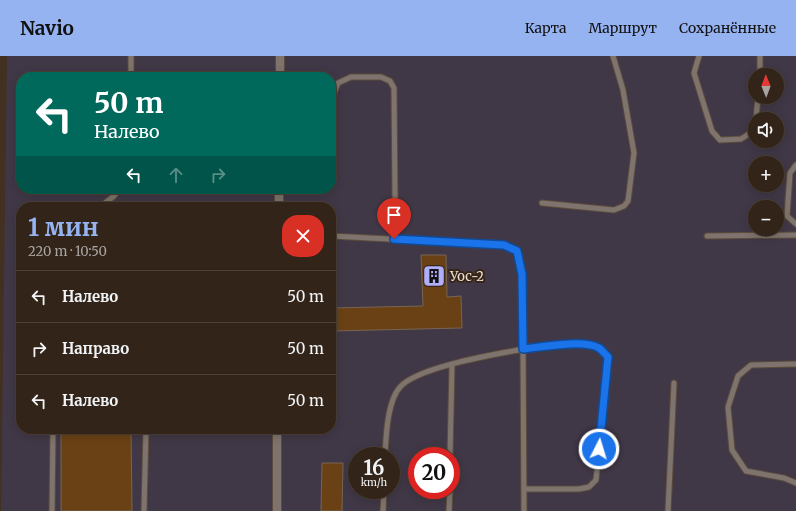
<!DOCTYPE html>
<html lang="ru">
<head>
<meta charset="utf-8">
<style>
	:root { --surface:#322418; --page:#3d3025; --text:#f1f3f6; --muted:#a8a4a2; --line:#4d4137; --accent:#95b2f1 }
	body { margin:0; font-family:Merriweather,serif; background:var(--page); color:var(--text); height:100vh; display:flex; flex-direction:column; font-size:15px; white-space:nowrap }
	* { box-sizing:border-box; margin:0 }
	p { font-size:13px; color:var(--muted) }
	.icon { flex:none; width:22px; height:22px; fill:none; stroke:currentColor; stroke-width:2; stroke-linecap:round; stroke-linejoin:round }
	.map { position:relative; flex:1; overflow:hidden }
	.panel { position:absolute; left:16px; top:146px; width:320px; height:232px; display:flex; flex-direction:column; background:var(--surface); border-radius:16px; box-shadow:0 2px 10px #0003,0 0 0 1px var(--line) }
	.panel>* { flex:none }
	.banner { position:absolute; left:16px; top:16px; width:320px; height:122px; border-radius:16px; box-shadow:0 2px 10px #0003,0 0 0 1px var(--line); background:#00695c; color:#fff; overflow:hidden }
	.needle { width:26px; rotate:359deg }
	.buttons { position:absolute; left:748px; top:12px; display:grid; gap:8px }
	.buttons a { display:grid; place-items:center; width:36px; height:36px; border-radius:50%; background:var(--surface); box-shadow:0 2px 10px #0003,0 0 0 1px var(--line); font-size:20px }
	.speed { position:absolute; left:348px; top:391px; display:flex; gap:8px; font-size:20px; font-weight:700; text-align:center }
	.speed>* { display:grid; place-content:center; width:52px; height:52px; border-radius:50%; background:var(--surface); box-shadow:0 2px 10px #0003,0 0 0 1px var(--line); line-height:1 }
	.speed small { font-size:10px; font-weight:400 }
	.speed .limit { border:6px solid #d22; background:#fff; color:#111 }
	.pin { position:absolute; display:grid; place-items:center; width:34px; height:34px; color:#fff; margin:-41px -17px; border-radius:50% 50% 50% 0; rotate:-45deg; box-shadow:0 0 4px #0007 }
	.pin .icon { rotate:45deg }
	.me { position:absolute; width:44px; margin:-22px; rotate:5deg; stroke-linejoin:round; filter:drop-shadow(0 0 3px #0008) }
	.turn { display:flex; align-items:center; gap:14px; height:84px; padding:0 12px; font-size:18px }
	.turn .icon { width:52px; height:52px; stroke-width:2.5 }
	.turn b { display:block; font-size:28px; line-height:34px }
	.lanes { display:flex; align-items:center; height:38px; padding:0 12px; background:#0003; justify-content:center; gap:20px; direction:ltr }
	.lanes .off { opacity:.35 }
	.round { display:grid; place-items:center; flex:none; width:42px; height:42px; border-radius:16px; background:var(--page) }
	.headline { display:flex; align-items:center; justify-content:space-between; height:68px; padding:0 12px }
	h1 { font-size:24px; font-weight:700; line-height:30px; color:var(--accent) }
	ul { padding:0; list-style:none }
	li { display:flex; align-items:center; gap:12px; height:52px; padding:0 12px; border-top:1px solid var(--line) }
	li div { flex:1 }
	li b { display:block; font-size:15px }
	li em { font-style:normal }
	header { display:flex; align-items:center; gap:24px; box-sizing:border-box; height:56px; padding:0 20px; background:var(--accent); color:#111 }
	header strong { font-size:19px }
	nav { display:flex; gap:22px; margin-inline-start:auto; font-size:14px }
	.map>svg:first-child { display:block }
	.industrial { fill:#413847; fill-rule:evenodd }
	.building { fill:#6a4115; stroke:#786553 }
	.lines { fill:none; stroke-linecap:round; stroke-linejoin:round }
	.service-casing { stroke:#5d4c3d; stroke-width:7 }
	.tertiary-casing { stroke:#5d4c3d; stroke-width:10 }
	.service { stroke:#7e746d; stroke-width:5 }
	.tertiary { stroke:#7e746d; stroke-width:8 }
	.route-casing { stroke:#114b97; stroke-width:10 }
	.route { stroke:#1a73e8; stroke-width:7 }
	.labels { text-anchor:middle; dominant-baseline:central; stroke-width:4; stroke-linejoin:round; paint-order:stroke }
	.poi-label { font-size:13px; fill:#eadfd5; stroke:#372617; text-anchor:start }
</style>
</head>
<body>
<header>
<strong>Navio</strong>
<nav><a>Карта</a><a>Маршрут</a><a>Сохранённые</a></nav>
</header>
<div class="map">
<svg width="796" height="455" viewBox="0 0 796 455">
	<rect width="100%" height="100%" fill="#423020"/>
	<path class="industrial" d="M7,0H796V455H1ZM755,19H777V41H755ZM21,21H331V133H21ZM755,63H777V85H755ZM755,107H777V129H755ZM21,151H331V373H21ZM755,151H777V173H755ZM357,400H391V434H357ZM417,400H451V434H417Z"/>
	<path class="building" d="M421,199H446L447,241L461,240L462,272L331,275V252L423,250Z
		M61,373H131L132,455H61Z
		M322,407H343L342,455H321Z"/>
	<g class="lines">
		<g class="service-casing">
			<path id="service" d="M699,0L694,17L712,75L720,84L741,83L755,74V71
				M760,19V0
				M131,21V0
				M756,63L758,41
				M331,69L334,37L338,27L351,21H381L390,25L394,32L395,141
				M796,109L790,117L787,160L796,168
				M542,147L614,154L624,150L628,145L634,97L623,34L613,0
				M100,151L114,140L119,133
				M331,180L504,189L517,195L522,218L523,293C541,291 584,283 599,292C602,294 605,298 608,301L596,424L589,431L579,433H524
				M707,180L796,179
				M796,308L751,309L738,320L728,351L732,394L746,415L784,422L796,427
				M385,400C386,381 387,344 401,330C421,310 494,299 523,293L524,455
				M450,400L452,309
				M52,455L53,373
				M144,455L146,373
				M383,455L384,434
				M449,455L450,434
				M668,455L674,327"/>
		</g>
		<g class="tertiary-casing">
			<path id="tertiary" d="M280,21V0
				M279,151V133
				M277,455V373"/>
		</g>
		<use href="#service" class="service"/>
		<use href="#tertiary" class="tertiary"/>
	</g>
	<g class="lines">
		<g class="route-casing">
			<path id="route" d="M394,183L504,189L517,195L522,218L523,293C541,291 584,283 599,292C602,294 605,298 608,301L599,393"/>
		</g>
		<use href="#route" class="route"/>
	</g>
	<defs>
		<g id="building-square" transform="scale(1.15)"><rect x="-9" y="-9" width="18" height="18" rx="4" fill="#b0aefa" stroke="#372617"/><path d="M-4-6H4V6H1V3H-1V6H-4ZM-2.5-4.3h1.7v1.8h-1.7ZM.8-4.3h1.7v1.8H.8ZM-2.5-1h1.7V.8h-1.7ZM.8-1h1.7V.8H.8Z" fill="#111"/></g>
	</defs>
	<g fill-rule="evenodd">
		<use href="#building-square" x="434" y="220"/>
	</g>
	<g class="labels">
		<g class="poi-label">
			<text x="450" y="220">Уос-2</text>
		</g>
	</g>
</svg>
<div class="buttons">
<a><svg class="needle" viewBox="-14 -14 28 28"><path d="M0-13l5 13h-10z" fill="#e53935"/><path d="M0 13l5-13h-10z" fill="#a8a4a2"/></svg></a>
<a><svg class="icon" aria-label="sound" viewBox="0 0 24 24"><path d="M4 9h4l5-4v14l-5-4H4zM17 9q2 3 0 6"/></svg></a>
<a>+</a>
<a>−</a>
</div>
<div class="speed"><div>16<small>km/h</small></div><div class="limit">20</div></div>
<div class="pin" style="left:394px;top:183px;background:#d93025"><svg class="icon" aria-label="arrive" viewBox="0 0 24 24"><path d="M6 21V4h12l-3 4 3 4H6"/></svg></div>
<svg class="me" style="left:599px;top:393px" viewBox="-20 -20 40 40"><circle r="17" fill="#1a73e8" stroke="#fff" stroke-width="3"/><path d="M0-11L8 9 0 5-8 9z" fill="#fff"/></svg>
<div class="banner">
<div class="turn"><svg class="icon" aria-label="left" viewBox="0 0 24 24"><path d="M17 20v-9H6M10 6l-5 5 5 5"/></svg><div><b>50 m</b>Налево</div></div>
<div class="lanes"><svg class="icon" aria-label="left" viewBox="0 0 24 24"><path d="M17 20v-9H6M10 6l-5 5 5 5"/></svg><svg class="icon off" aria-label="ahead" viewBox="0 0 24 24"><path d="M12 20V5M6 11l6-6 6 6"/></svg><svg class="icon off" aria-label="right" viewBox="0 0 24 24"><path d="M7 20v-9h11M14 6l5 5-5 5"/></svg></div>
</div>
<section class="panel">
<div class="headline"><div><h1>1 мин</h1><p>220 m · 10:50</p></div><a class="round" style="background:#d93025;color:#fff"><svg class="icon" aria-label="close" viewBox="0 0 24 24"><path d="M6 6l12 12M18 6L6 18"/></svg></a></div>
<ul>
<li><svg class="icon" aria-label="left" viewBox="0 0 24 24"><path d="M17 20v-9H6M10 6l-5 5 5 5"/></svg><div><b>Налево</b></div><em>50 m</em></li>
<li><svg class="icon" aria-label="right" viewBox="0 0 24 24"><path d="M7 20v-9h11M14 6l5 5-5 5"/></svg><div><b>Направо</b></div><em>50 m</em></li>
<li><svg class="icon" aria-label="left" viewBox="0 0 24 24"><path d="M17 20v-9H6M10 6l-5 5 5 5"/></svg><div><b>Налево</b></div><em>50 m</em></li>
</ul>
</section>
</div>
</body>
</html>
